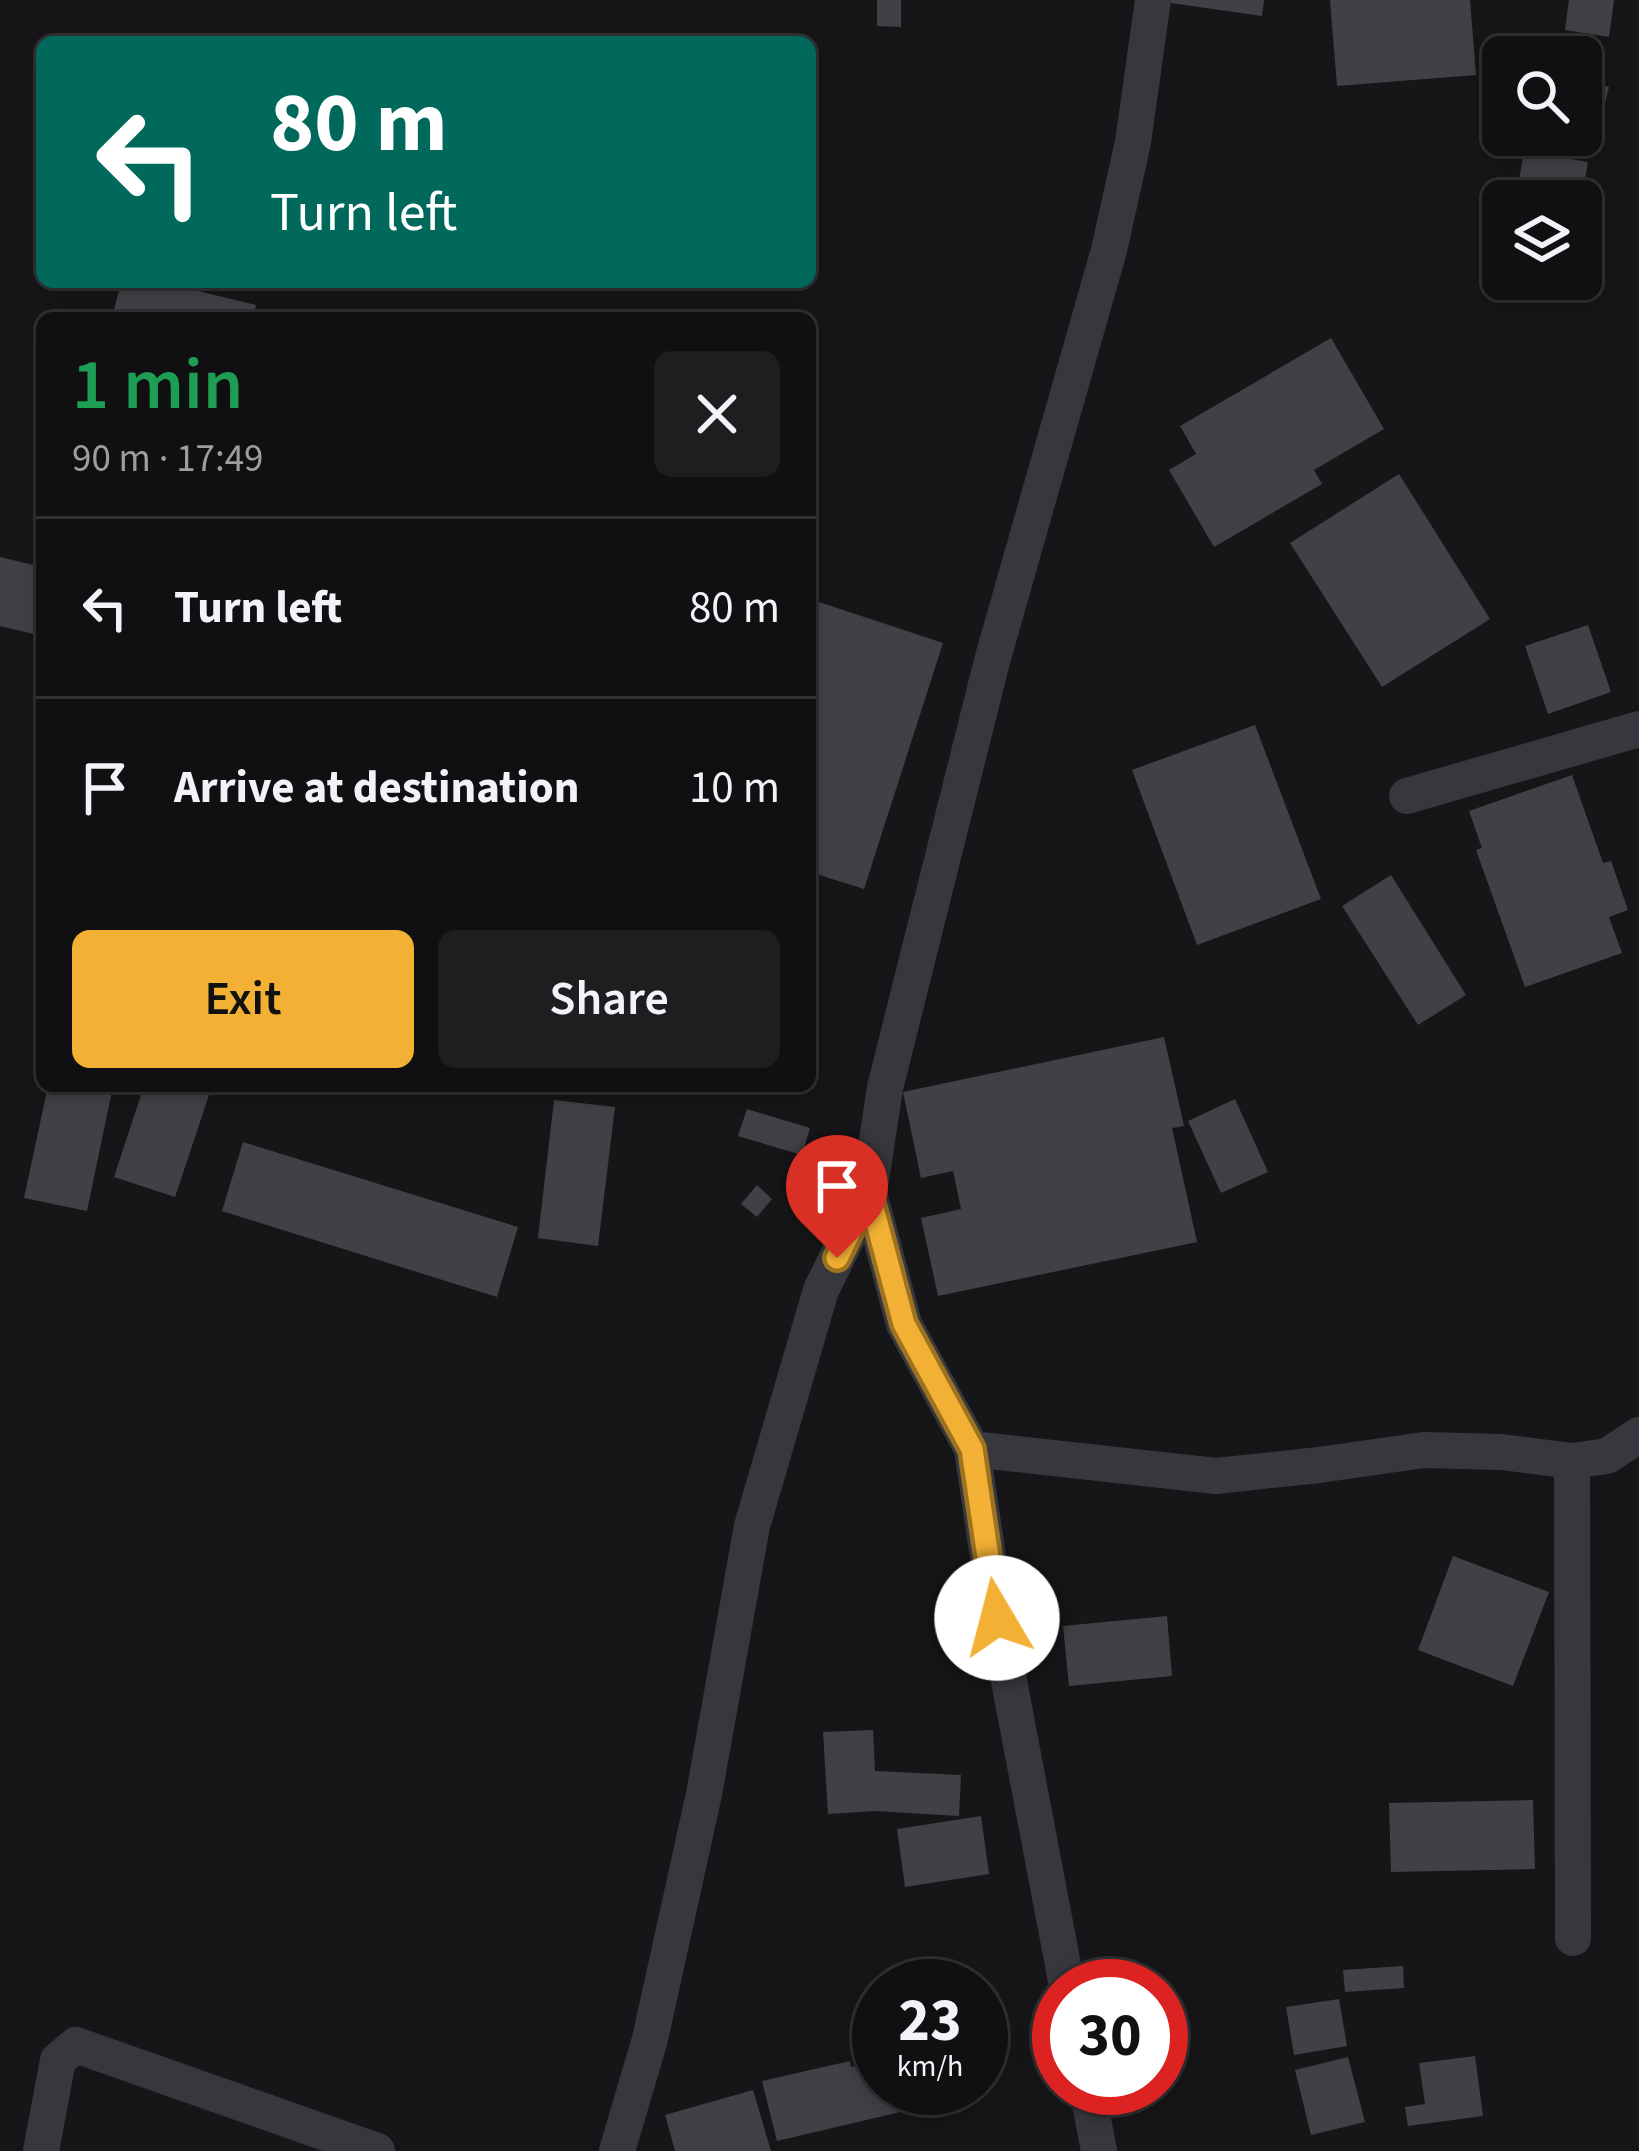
<!DOCTYPE html>
<html lang="en">
<head>
<meta charset="utf-8">
<style>
	:root { --surface:#101012; --page:#1e1e20; --text:#f1f3f6; --muted:#9c9d9f; --line:#303032; --accent:#f2b134 }
	body { margin:0; font-family:"Source Sans 3",sans-serif; background:var(--page); color:var(--text); height:100vh; display:flex; flex-direction:column; font-size:45px; white-space:nowrap }
	* { box-sizing:border-box; margin:0 }
	p { font-size:39px; color:var(--muted) }
	.icon { flex:none; width:66px; height:66px; fill:none; stroke:currentColor; stroke-width:2; stroke-linecap:round; stroke-linejoin:round }
	.map { position:relative; flex:1; overflow:hidden }
	.sheet { position:absolute; left:36px; top:312px; width:780px; height:780px; display:flex; flex-direction:column; background:var(--surface); border-radius:18px; box-shadow:0 6px 18px #0003,0 0 0 3px var(--line) }
	.sheet>* { flex:none }
	.top-card { position:absolute; left:36px; top:36px; width:780px; height:252px; border-radius:18px; box-shadow:0 6px 18px #0003,0 0 0 3px var(--line); background:#00695c; color:#fff; overflow:hidden }
	.fabs { position:absolute; left:1482px; top:36px; display:grid; gap:24px }
	.fabs a { display:grid; place-items:center; width:120px; height:120px; border-radius:18px; background:var(--surface); box-shadow:0 6px 18px #0003,0 0 0 3px var(--line); font-size:60px }
	.speed { position:absolute; left:852px; top:1959px; display:flex; gap:24px; font-size:60px; font-weight:700; text-align:center }
	.speed>* { display:grid; place-content:center; width:156px; height:156px; border-radius:50%; background:var(--surface); box-shadow:0 6px 18px #0003,0 0 0 3px var(--line); line-height:1 }
	.speed small { font-size:30px; font-weight:400 }
	.speed .limit { border:18px solid #d22; background:#fff; color:#111 }
	.pin { position:absolute; display:grid; place-items:center; width:102px; height:102px; color:#fff; margin:-123px -51px; border-radius:50% 50% 50% 0; rotate:-45deg; box-shadow:0 0 12px #0007 }
	.pin .icon { rotate:45deg }
	.me { position:absolute; width:132px; margin:-66px; rotate:352deg; stroke-linejoin:round; filter:drop-shadow(0 0 9px #0008) }
	.turn { display:flex; align-items:center; gap:42px; height:252px; padding:0 36px; font-size:54px }
	.turn .icon { width:156px; height:156px; stroke-width:2.5 }
	.turn b { display:block; font-size:84px; line-height:102px }
	.round { display:grid; place-items:center; flex:none; width:126px; height:126px; border-radius:18px; background:var(--page) }
	.summary { display:flex; align-items:center; justify-content:space-between; height:204px; padding:0 36px }
	h1 { font-size:72px; font-weight:600; line-height:90px; color:#1e9e55 }
	.button { display:flex; gap:24px; margin-top:auto; padding:24px 36px }
	.button a { flex:1; height:138px; border-radius:18px; background:var(--accent); color:#111; font-size:48px; font-weight:600; line-height:138px; text-align:center }
	.button a+a { background:var(--page); color:var(--text) }
	ul { padding:0; list-style:none }
	li { display:flex; align-items:center; gap:36px; height:180px; padding:0 36px; border-top:3px solid var(--line) }
	li div { flex:1 }
	li b { display:block; font-size:45px }
	li em { font-style:normal }
	.map>svg:first-child { display:block }
	.building { fill:#404145 }
	.lines { fill:none; stroke-linecap:round; stroke-linejoin:round }
	.minor { stroke:#37383d; stroke-width:36 }
	.route-casing { stroke:#9d7322; stroke-width:30 }
	.route { stroke:#f2b134; stroke-width:21 }
</style>
</head>
<body>
<div class="map">
<svg width="1639" height="2151" viewBox="0 0 1639 2151">
	<rect width="100%" height="100%" fill="#161618"/>
	<path class="building" d="M877,0H901V27L877,26Z
		M1171,0H1264L1262,16L1171,3Z
		M1330,0H1470L1476,75L1337,86Z
		M1569,0H1614L1609,37L1565,30Z
		M1581,80L1609,87L1598,132L1581,127Z
		M1524,151L1588,162L1583,191L1519,181Z
		M121,282H161L256,305L253,318H112Z
		M1331,338L1384,429L1314,470L1322,484L1214,547L1169,470L1196,454L1180,426Z
		M1399,474L1490,619L1382,687L1290,543Z
		M0,557L42,567V636L0,626Z
		M810,599L943,643L864,889L810,872Z
		M1588,625L1611,692L1548,714L1525,646Z
		M1255,725L1321,899L1197,945L1132,770Z
		M1572,775L1603,863L1611,861L1628,910L1609,917L1622,953L1525,987L1476,850L1482,848L1469,811Z
		M1391,875L1466,995L1418,1025L1342,906Z
		M1164,1037L1184,1126L1172,1128L1197,1242L938,1296L921,1218L961,1209L953,1171L921,1178L903,1092Z
		M48,1086H113L87,1211L24,1198Z
		M144,1086H212L175,1197L114,1177Z
		M1235,1099L1268,1172L1221,1193L1188,1121Z
		M554,1100L615,1107L598,1246L538,1238Z
		M747,1109L810,1128L802,1155L738,1136Z
		M243,1142L518,1227L497,1297L222,1211Z
		M757,1185L772,1199L757,1217L741,1204Z
		M1453,1556L1549,1592L1513,1686L1418,1650Z
		M1167,1616L1172,1676L1069,1686L1063,1626Z
		M873,1730L875,1771L961,1775L959,1816L875,1811L828,1814L823,1732Z
		M1533,1800L1535,1869L1391,1872L1389,1803Z
		M981,1816L989,1874L905,1887L897,1829Z
		M1403,1966L1404,1988L1345,1992L1343,1970Z
		M1339,1999L1347,2046L1294,2055L1286,2007Z
		M1475,2056L1483,2116L1408,2126L1405,2107L1425,2104L1419,2063Z
		M1348,2057L1365,2122L1311,2135L1295,2070Z
		M879,2060V2088H926L930,2105L777,2141L762,2081L850,2061L851,2067Z
		M753,2090L771,2151H675L665,2115Z"/>
	<g class="lines">
		<path class="minor" d="M1407,796L1639,729
			M972,1449L1216,1476L1319,1465L1424,1450L1501,1452L1572,1461L1607,1456L1639,1435
			M1572,1461L1573,1938
			M1067,1986L997,1618L972,1449L904,1324L869,1193L885,1088L992,661L1109,250L1133,142L1153,0
			M1087,2088L1099,2151
			M41,2151L58,2060L76,2045L377,2151
			M617,2151L650,2039L704,1794L752,1526L821,1290L869,1193"/>
	</g>
	<g class="lines">
		<g class="route-casing">
			<path id="route" d="M837,1258L869,1193L904,1324L972,1449L997,1618"/>
		</g>
		<use href="#route" class="route"/>
	</g>
</svg>
<div class="fabs">
<a><svg class="icon" aria-label="search" viewBox="0 0 24 24"><circle cx="10" cy="10" r="6"/><path d="M15 15l6 6"/></svg></a>
<a><svg class="icon" aria-label="layers" viewBox="0 0 24 24"><path d="M12 4l9 5-9 5-9-5zM3 14l9 5 9-5"/></svg></a>
</div>
<div class="speed"><div>23<small>km/h</small></div><div class="limit">30</div></div>
<div class="pin" style="left:837px;top:1258px;background:#d93025"><svg class="icon" aria-label="arrive" viewBox="0 0 24 24"><path d="M6 21V4h12l-3 4 3 4H6"/></svg></div>
<svg class="me" style="left:997px;top:1618px" viewBox="-20 -20 40 40"><circle r="19" fill="#fff"/><path d="M0-13L10 11 0 6-10 11z" fill="#f2b134"/></svg>
<div class="top-card">
<div class="turn"><svg class="icon" aria-label="left" viewBox="0 0 24 24"><path d="M17 20v-9H6M10 6l-5 5 5 5"/></svg><div><b>80 m</b>Turn left</div></div>
</div>
<section class="sheet">
<div class="summary"><div><h1>1 min</h1><p>90 m · 17:49</p></div><a class="round"><svg class="icon" aria-label="close" viewBox="0 0 24 24"><path d="M6 6l12 12M18 6L6 18"/></svg></a></div>
<ul>
<li><svg class="icon" aria-label="left" viewBox="0 0 24 24"><path d="M17 20v-9H6M10 6l-5 5 5 5"/></svg><div><b>Turn left</b></div><em>80 m</em></li>
<li><svg class="icon" aria-label="arrive" viewBox="0 0 24 24"><path d="M6 21V4h12l-3 4 3 4H6"/></svg><div><b>Arrive at destination</b></div><em>10 m</em></li>
</ul>
<div class="button"><a>Exit</a><a>Share</a></div>
</section>
</div>
</body>
</html>
